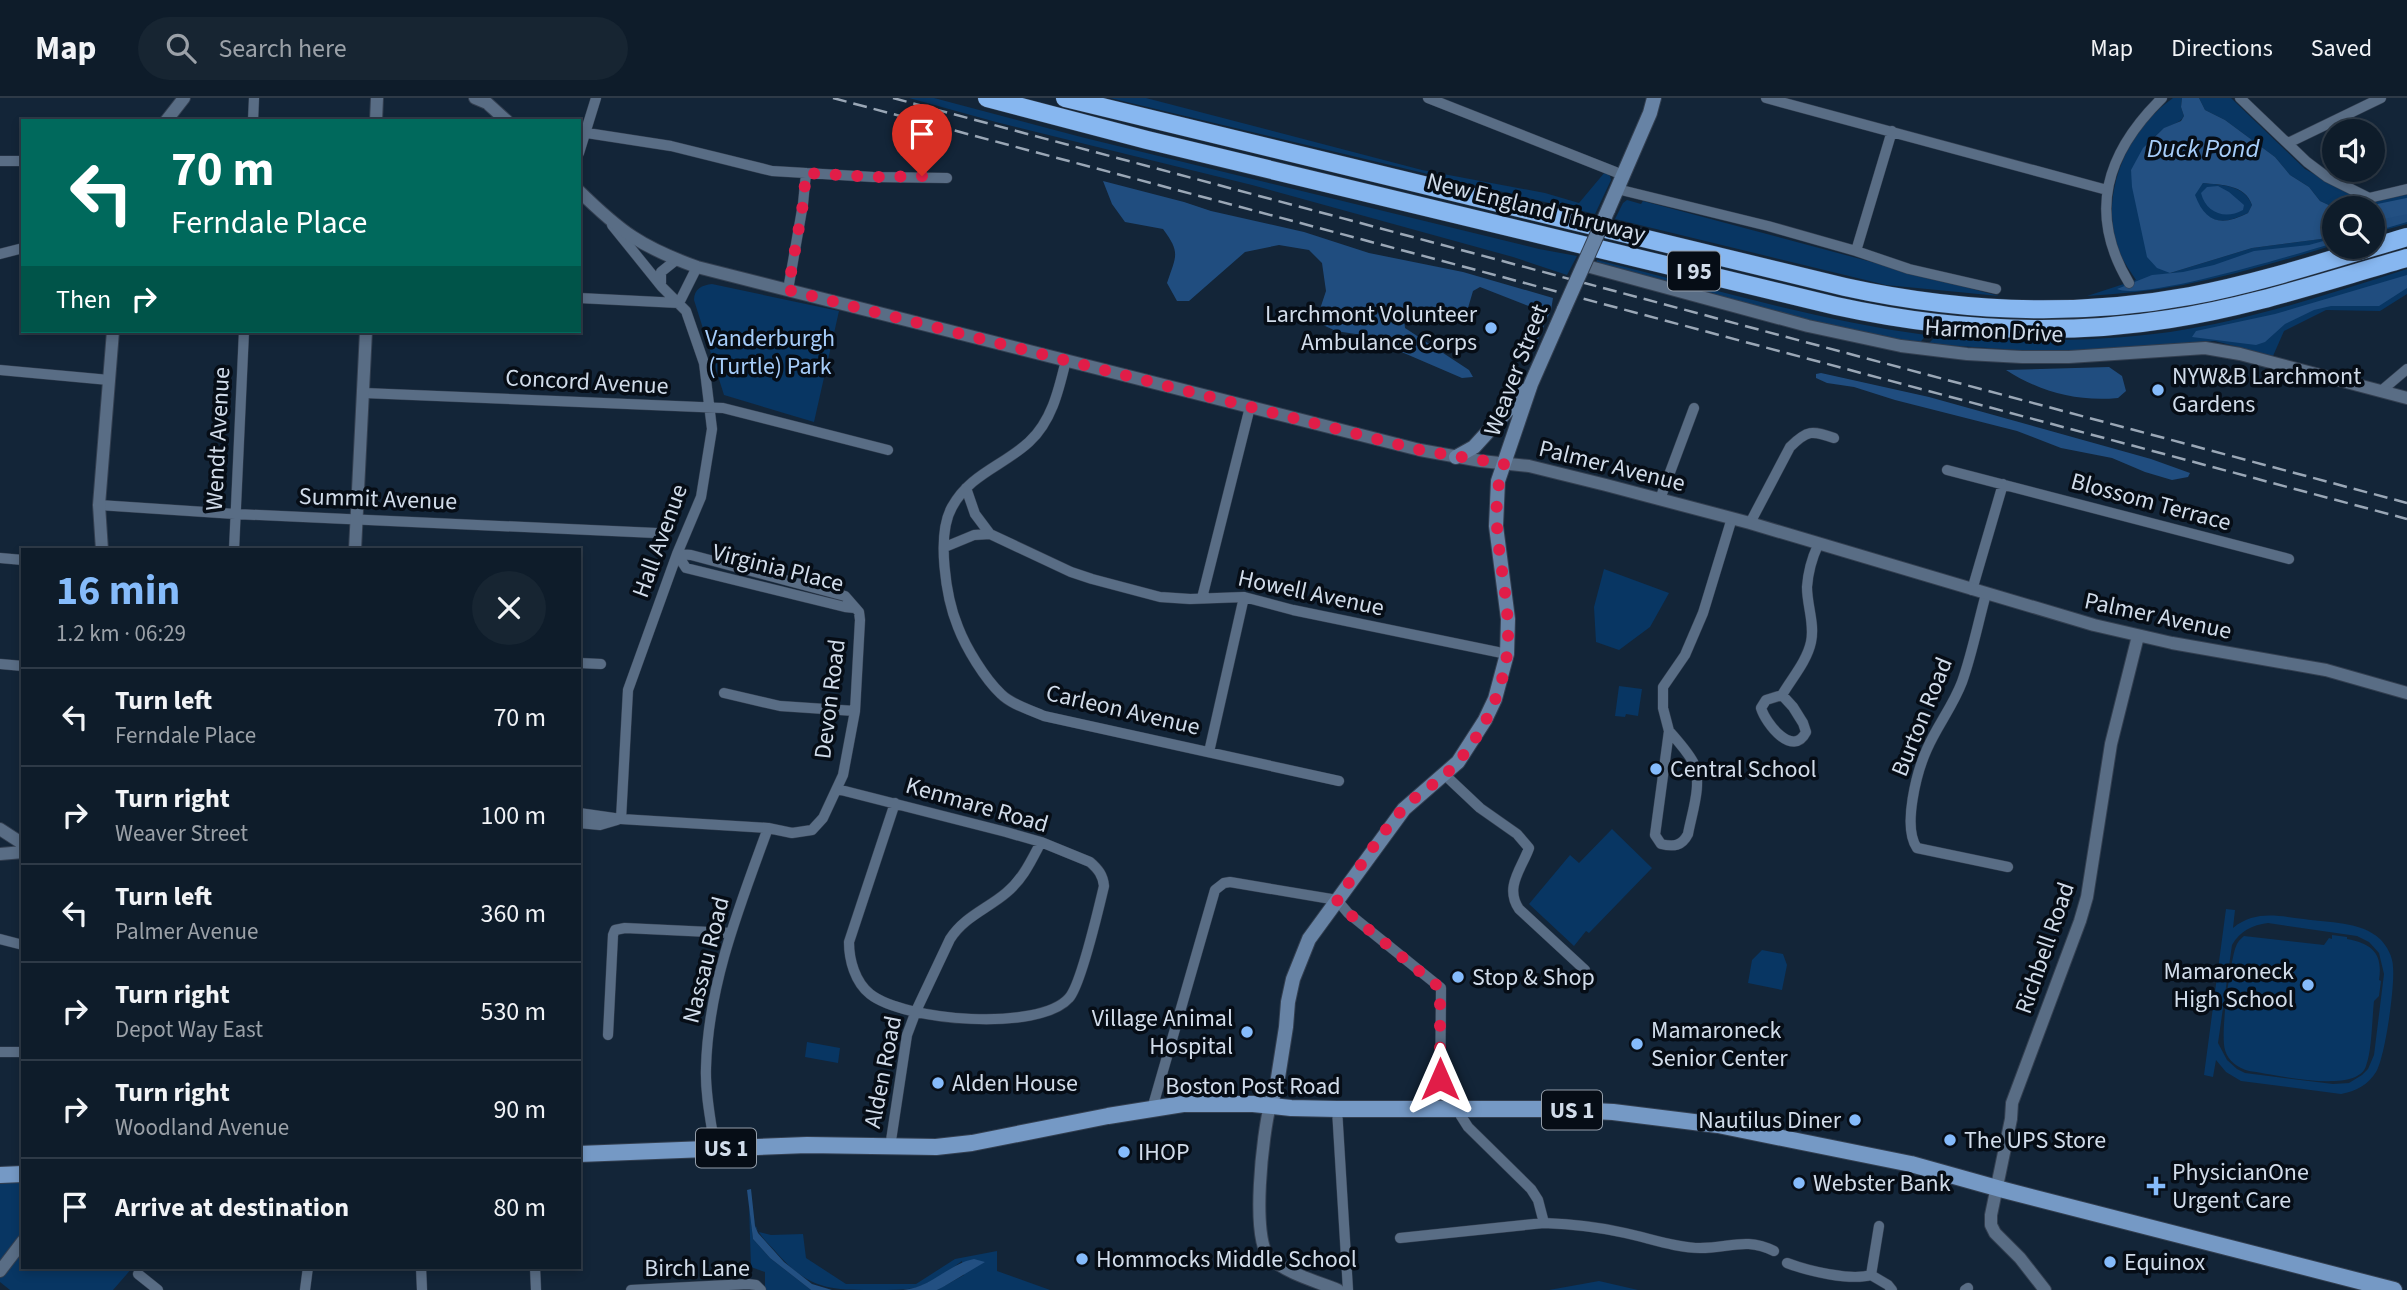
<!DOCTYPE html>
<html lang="en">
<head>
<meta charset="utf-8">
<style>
	:root { --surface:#0e1c2a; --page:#172532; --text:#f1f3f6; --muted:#9ba1a8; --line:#2e3a47; --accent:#85bbfb }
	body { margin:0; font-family:"Source Sans 3",sans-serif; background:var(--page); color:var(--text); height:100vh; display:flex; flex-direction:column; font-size:26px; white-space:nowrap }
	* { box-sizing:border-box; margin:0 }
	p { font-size:23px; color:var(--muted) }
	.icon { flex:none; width:38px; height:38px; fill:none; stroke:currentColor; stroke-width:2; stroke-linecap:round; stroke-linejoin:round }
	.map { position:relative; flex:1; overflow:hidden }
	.side { position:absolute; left:21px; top:450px; width:560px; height:721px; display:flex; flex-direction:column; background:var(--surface); border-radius:0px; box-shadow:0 4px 10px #0003,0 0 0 2px var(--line) }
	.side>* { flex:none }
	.top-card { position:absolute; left:21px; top:21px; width:560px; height:214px; border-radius:0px; box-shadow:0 4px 10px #0003,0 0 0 2px var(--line); background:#00695c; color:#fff; overflow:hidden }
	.buttons { position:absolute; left:2322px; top:21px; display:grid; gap:14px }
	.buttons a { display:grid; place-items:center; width:63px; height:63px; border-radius:50%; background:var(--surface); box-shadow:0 4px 10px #0003,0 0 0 2px var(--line); font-size:35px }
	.pin { position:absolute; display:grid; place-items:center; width:60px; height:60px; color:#fff; margin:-72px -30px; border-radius:50% 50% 50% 0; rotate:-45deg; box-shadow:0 0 7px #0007 }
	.pin .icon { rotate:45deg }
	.me { position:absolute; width:77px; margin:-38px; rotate:0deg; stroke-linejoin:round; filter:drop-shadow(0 0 5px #0008) }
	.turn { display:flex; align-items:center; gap:24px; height:147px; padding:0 35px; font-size:32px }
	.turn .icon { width:91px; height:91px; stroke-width:2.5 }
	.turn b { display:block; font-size:49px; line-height:60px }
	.then { display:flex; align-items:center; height:66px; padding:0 35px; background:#0003; gap:14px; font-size:26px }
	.round { display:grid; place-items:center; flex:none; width:74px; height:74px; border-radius:37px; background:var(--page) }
	.headline { display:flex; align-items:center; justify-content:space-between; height:119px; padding:0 35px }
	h1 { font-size:42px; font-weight:700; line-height:52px; color:var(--accent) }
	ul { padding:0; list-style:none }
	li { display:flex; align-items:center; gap:21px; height:98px; padding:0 35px; border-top:2px solid var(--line) }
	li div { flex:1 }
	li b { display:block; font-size:26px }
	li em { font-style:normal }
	header { display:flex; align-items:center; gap:42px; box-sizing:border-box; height:98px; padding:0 35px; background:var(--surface); border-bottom:2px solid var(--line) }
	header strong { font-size:33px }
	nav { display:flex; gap:38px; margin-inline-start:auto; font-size:24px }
	.search { width:490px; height:63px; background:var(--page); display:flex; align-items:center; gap:18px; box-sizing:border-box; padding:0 24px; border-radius:38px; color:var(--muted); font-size:26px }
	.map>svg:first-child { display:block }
	.green { fill:#083663; fill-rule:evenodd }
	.forest { fill:#204d7f }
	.water { fill:#235082; fill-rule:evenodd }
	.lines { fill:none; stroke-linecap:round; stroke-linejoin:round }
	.river { stroke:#235082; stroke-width:16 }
	.minor-casing { stroke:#333f50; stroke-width:11 }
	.tertiary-casing { stroke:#333f50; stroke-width:14 }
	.secondary-casing { stroke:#333f50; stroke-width:16 }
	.primary-casing { stroke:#333f50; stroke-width:18 }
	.motorway-casing { stroke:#333f50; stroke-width:19 }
	.minor { stroke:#596d85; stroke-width:10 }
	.tertiary { stroke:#596d85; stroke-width:12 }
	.secondary { stroke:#6783a5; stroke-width:14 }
	.primary { stroke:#7599c5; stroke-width:16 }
	.motorway { stroke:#87b7f0; stroke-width:18 }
	.rail { stroke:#9aa7b6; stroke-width:2.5; stroke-dasharray:14 7; stroke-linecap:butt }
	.secondary-bridge-casing { stroke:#333f50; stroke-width:16; stroke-linecap:butt }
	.secondary-bridge { stroke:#6783a5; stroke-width:14 }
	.route { stroke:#e11d48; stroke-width:12; stroke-dasharray:0 21.6 }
	.poi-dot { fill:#85bbfb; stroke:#060d16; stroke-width:2.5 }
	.labels { text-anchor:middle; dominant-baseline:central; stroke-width:7; stroke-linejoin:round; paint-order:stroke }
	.shield { fill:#060d16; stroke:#949eaa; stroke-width:2 }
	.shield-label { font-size:23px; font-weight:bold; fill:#d1dcea }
	.street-label { font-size:24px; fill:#d1dcea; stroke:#060d16 }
	.poi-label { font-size:24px; fill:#d1dcea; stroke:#060d16; text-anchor:start }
	.park-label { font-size:24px; fill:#a6cdfa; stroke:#060d16 }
	.water-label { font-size:26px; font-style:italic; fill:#a7cefb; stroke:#060d16 }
</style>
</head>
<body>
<header>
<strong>Map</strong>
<div class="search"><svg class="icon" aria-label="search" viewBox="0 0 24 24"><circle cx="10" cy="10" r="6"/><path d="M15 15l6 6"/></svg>Search here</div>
<nav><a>Map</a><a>Directions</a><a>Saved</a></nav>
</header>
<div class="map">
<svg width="2407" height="1192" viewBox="0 0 2407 1192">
	<rect width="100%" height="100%" fill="#132538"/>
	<path class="green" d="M909,0H934L1081,39L1539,151L1577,158L1567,177L1513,159L1252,87L996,24Z
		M1110,0H1146L1422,72L1545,95L1579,105L1605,74L1610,78L1611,82L1595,116Z
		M2173,0H2182L2181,9L2184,18C2179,27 2169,26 2161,33C2147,44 2140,57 2131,73L2170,175L2252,150L2321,141L2334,135V147C2285,162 2235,177 2183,187C2151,193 2119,196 2087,198L2136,182C2130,173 2123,163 2119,154C2098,98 2126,33 2173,0Z
		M2199,0H2231L2305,71L2366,105L2407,96V126L2373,135V110H2334V114L2333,109L2320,103L2309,89L2290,77L2275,59L2225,22L2205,12Z
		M2203,85C2222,87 2245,87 2252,107L2248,115C2220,128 2207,126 2194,97Z
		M1627,102L1641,106L1643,103L1999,198L1886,187L1615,121L1623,105Z
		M1597,162C1706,189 1815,222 1926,237L1919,246L1875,239L1596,166Z
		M2407,171V196L2380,213L2326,212L2284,233L2273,258L2215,243L2049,254L1928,246L1935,239C2013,243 2091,245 2170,234C2251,222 2329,196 2407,171Z
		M712,186L839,213L814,324L724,297L694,202C694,191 702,187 712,186Z
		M1604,471L1669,495L1650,529L1619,552L1596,544L1594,509Z
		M1619,588L1642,591L1638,618L1626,616L1625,619L1615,618Z
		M1612,731L1652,770L1589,835L1586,833L1574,848L1529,806L1570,757L1579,765Z
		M2226,811L2235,812L2233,830C2255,812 2278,818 2304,821C2328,825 2361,823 2380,841C2387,848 2393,859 2393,869C2395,888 2385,960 2376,974C2368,987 2356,993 2341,996L2241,983L2226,974L2216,962L2213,979L2204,977ZM2268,825L2357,838L2369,844L2379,855L2384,876L2374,957L2368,971L2362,977L2349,985L2333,986L2245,975L2237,971L2227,962L2218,945L2232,847C2240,833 2252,827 2268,825Z
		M2332,837L2347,839V841C2373,846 2383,856 2379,882L2381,883L2379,898L2374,903C2372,921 2372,952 2366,968C2357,997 2273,976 2249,973C2238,970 2228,963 2225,952C2220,936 2230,868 2235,851C2237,845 2239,842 2244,838L2324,847L2329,840L2332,841Z
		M1762,852L1783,856L1787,867L1782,892L1748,885L1752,862Z
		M807,944L840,950L838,965L805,959Z
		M23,1077V1169H133L113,1192H10L0,1184V1078Z
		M749,1108L753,1141L770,1160L811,1192H765V1174L751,1169Z
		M754,1119L756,1130L759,1134L771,1137L803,1136L806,1160L846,1186H916L955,1161L997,1153V1173L1050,1192H937L964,1177L962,1163C947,1174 932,1184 915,1190C903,1192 889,1192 877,1192C830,1192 809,1192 776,1154C766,1143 755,1134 754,1119Z
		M1599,1183L1638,1192H1549Z"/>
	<path class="forest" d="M1103,83L1184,104L1211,113L1304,134L1369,155L1463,174L1553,200L1551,212L1535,248L1532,245L1531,239L1539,212L1480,189L1473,193L1463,227L1408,215L1404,221L1405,230L1469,272L1473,279L1462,280L1362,237L1336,233L1323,227L1319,214L1326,193L1322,165L1309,152L1279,147L1245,154L1189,203H1177L1167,185C1176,158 1181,155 1163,131L1125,124L1112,106Z
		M2218,88L2229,94L2244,107L2243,112C2225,122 2206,115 2201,95L2207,89Z
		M2407,114V124L2373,134V120Z
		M2334,140V145C2300,155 2143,203 2117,191L2152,177L2183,174L2214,167L2254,153L2309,147Z
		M2407,177V190L2379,208H2331L2314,212L2285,226L2265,244L2256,247L2192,239L2196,233L2275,216Z
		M2109,269L2122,278L2126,293L2118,300C2078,304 2040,294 2006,272Z
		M1821,275L1929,299L2151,361L2190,375L2188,379L2172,382L2145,374L2112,360L2061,350L2017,333L1895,302L1854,289L1827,285L1816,280V276Z"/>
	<path class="water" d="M2182,0H2199L2205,12L2225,22L2275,59L2290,77L2309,89L2320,103L2333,109L2334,135L2321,141L2252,150L2170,175L2157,170L2147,159L2132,89L2131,72L2143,50L2164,30L2181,23L2184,18L2181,9ZM2203,85C2221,87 2245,86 2252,107L2248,115C2222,128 2206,126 2195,97Z
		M751,1091L755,1128L758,1135L784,1164L812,1186L832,1192H811L770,1160L753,1141L747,1092Z
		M974,1161L985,1164L943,1189L937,1192H903C931,1190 948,1166 974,1161Z"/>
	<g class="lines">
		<path class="river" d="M2373,115L2407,108"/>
		<g class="minor-casing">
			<path id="minor" d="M1428,0L1623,77
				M1766,0L2107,92
				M2240,0L2307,64L2327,79L2369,100L2407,91
				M253,23L254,0
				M587,35L671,48L772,73L873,79L947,80
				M2288,45L2381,0
				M579,55L596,0
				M0,63H23
				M1617,91L1768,128L1856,153L1909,171L1996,191
				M612,127L662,189L686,213L704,265L712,331L701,399L677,456L628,592L621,721
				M1856,153L1892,33
				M0,156L23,150
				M661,185V174L676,162
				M2129,185C2087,115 2106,55 2162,0
				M788,192L803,106L806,75
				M579,200L679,205
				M679,205L697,169
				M1066,262C1059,291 1052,323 1029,344C1003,368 970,376 952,409C936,437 946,500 958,529C966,550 985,581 1001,596C1012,607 1031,612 1044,618L1339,683
				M0,272L109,282
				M2381,293L2407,271
				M364,295L723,310L888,352
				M1947,372L2289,461
				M966,390L975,416L990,436L1071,474L1092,481L1160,499L1190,501L1244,499L1293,512L1507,556
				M1660,401L1694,310
				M99,407L235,416L656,435
				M1750,425L1790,349C1807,332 1812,332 1834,340
				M945,449L974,437L990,436
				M234,452L244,233
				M677,456L686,470L845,509L855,510
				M0,460L23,462
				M1972,492L2003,386
				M1986,496C1978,525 1972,556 1962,584C1953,608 1937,628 1927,651C1917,673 1902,729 1917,750L2008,769
				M1202,500L1250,309
				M579,565L601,566
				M0,566L23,568
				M724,595L780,608L855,613
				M1782,597C1792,580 1807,563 1811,544C1815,526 1807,508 1807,489C1808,475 1812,460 1818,447
				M1782,597L1793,609L1803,625L1806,634C1793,660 1766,626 1761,610L1766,602Z
				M1669,633C1677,642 1687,653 1693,664C1703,685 1692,714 1688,736C1682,748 1674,749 1661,746L1655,737Z
				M1669,633L1663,610V589L1685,557L1703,515L1732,420
				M1209,654L1244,499
				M1445,677L1480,710L1517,736L1529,750C1522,770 1504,789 1519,811L1585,872
				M837,691L1006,734L1041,744L1090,764C1098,771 1103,777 1104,788C1099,809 1081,887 1069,900C1039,934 904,923 870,896C855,884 849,862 849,844L895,705
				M579,715L621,721L768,730L792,735L812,732L823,720L843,677L855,613L860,522L859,514L845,498L691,457L677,456
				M579,725L600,727L617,722
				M0,841L23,847
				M608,937L613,837L615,832L625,830L731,835
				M0,954H23
				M1456,1010L1468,1029L1531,1091L1538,1102L1544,1125C1571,1126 1599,1129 1625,1135C1649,1140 1676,1150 1700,1150C1730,1150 1746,1139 1774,1153
				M1152,1011L1215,792L1224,785L1230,784L1337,802L1348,815L1441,890L1440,1010
				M1337,1011L1348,1192
				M890,1049L907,937L916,913L950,841C964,819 987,811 1006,795C1023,781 1031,763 1041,744
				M715,1050C711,1024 705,996 706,970C708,886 740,807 768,730
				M1400,1140L1544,1125
				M1787,1165C1808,1173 1850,1183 1871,1177
				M421,1169L422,1192
				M535,1169L536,1192
				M138,1176L158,1192
				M1871,1177L1879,1128
				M1871,1177L1888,1187L1892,1192
				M305,1192L308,1169
				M631,1192L748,1186L756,1187L761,1192
				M1965,1192L1968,1190"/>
		</g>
		<g class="tertiary-casing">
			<path id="tertiary" d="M475,0L487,5L507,23
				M166,23L184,0
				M376,23L377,0
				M579,93C621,134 641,149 697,169L1420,352L1481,363L1529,368L1606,387L1750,425L2094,527L2172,545L2326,572L2407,595
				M1583,167L1808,228L1901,248L1967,256L2022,259H2069L2205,250L2240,256L2407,300
				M102,452L99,407L113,233
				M355,452L366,233
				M0,731L23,746
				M0,756L23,754
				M1270,1008C1263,1033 1250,1143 1270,1160C1288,1176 1316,1183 1338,1192
				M0,1173L23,1143
				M2045,1192L2020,1160L1995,1135L1991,1127V1117L2011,1021L2012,1005L2080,823L2087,799L2111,646L2138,538"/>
		</g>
		<g class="secondary-casing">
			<path id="secondary" d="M1608,112L1650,15L1654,0
				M1456,359L1474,349L1526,292
				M1270,1008L1277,986L1286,929L1288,904L1293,881L1309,841L1404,711L1458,664L1485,622L1495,601L1507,556L1508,521L1496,428L1498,383L1531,286L1564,211"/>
		</g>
		<g class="primary-casing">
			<path id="primary" d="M579,1056L807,1047L936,1049L972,1045L1108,1018L1183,1006H1253L1291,1010L1337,1011H1554L1613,1014L1718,1027L1911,1066L2004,1092L2394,1192
				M0,1077L23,1076"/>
		</g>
		<g class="motorway-casing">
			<path id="motorway" d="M987,0L1147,42L1836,208C1946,232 2058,239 2170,221C2250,209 2329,182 2407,160
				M1065,0L1845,189C1959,214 2076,219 2190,198C2264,184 2335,160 2407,139"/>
		</g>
		<use href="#minor" class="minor"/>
		<use href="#tertiary" class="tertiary"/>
		<use href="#secondary" class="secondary"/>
		<use href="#primary" class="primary"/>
		<use href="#motorway" class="motorway"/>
		<path class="rail" d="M833,0L2407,421
			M893,0L2407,405"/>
		<g class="secondary-bridge-casing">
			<path id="secondary-bridge" d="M1564,211L1608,112"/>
		</g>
		<use href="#secondary-bridge" class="secondary-bridge"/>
	</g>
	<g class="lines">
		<path class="route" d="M922,78L873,79L806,75L803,106L788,192L1420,352L1504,366C1483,427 1514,493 1507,556C1502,598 1479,644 1448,674C1434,687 1416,697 1403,711C1378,739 1358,772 1337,802L1352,818L1440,890V981"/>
	</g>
	<g class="poi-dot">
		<circle cx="1491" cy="230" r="7"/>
		<circle cx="2158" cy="292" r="7"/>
		<circle cx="1656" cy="671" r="7"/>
		<circle cx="1458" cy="879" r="7"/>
		<circle cx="2308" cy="887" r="7"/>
		<circle cx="1247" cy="934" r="7"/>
		<circle cx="1637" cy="946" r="7"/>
		<circle cx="938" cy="985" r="7"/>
		<circle cx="1855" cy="1022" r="7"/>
		<circle cx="1950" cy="1042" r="7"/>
		<circle cx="1124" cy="1054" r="7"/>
		<circle cx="1799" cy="1085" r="7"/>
		<path d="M2152.5 1077.5h7v7h7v7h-7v7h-7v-7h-7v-7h7z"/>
		<circle cx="1082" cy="1161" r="7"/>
		<circle cx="2110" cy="1164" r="7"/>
	</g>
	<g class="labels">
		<g class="shield">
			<rect x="1668" y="153.5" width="52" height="39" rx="5"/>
			<rect x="1542" y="992.5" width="60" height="39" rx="5"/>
			<rect x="696" y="1030.5" width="60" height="39" rx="5"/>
		</g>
		<g class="shield-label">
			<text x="1694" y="173">I 95</text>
			<text x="1572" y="1012">US 1</text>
			<text x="726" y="1050">US 1</text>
		</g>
		<g class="street-label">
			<text transform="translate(1536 110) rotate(14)">New England Thruway</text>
			<text transform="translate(1994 233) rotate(3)">Harmon Drive</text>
			<text transform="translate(1516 272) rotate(-69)">Weaver Street</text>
			<text transform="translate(587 284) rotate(3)">Concord Avenue</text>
			<text transform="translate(218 341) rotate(-87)">Wendt Avenue</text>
			<text transform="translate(1612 368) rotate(14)">Palmer Avenue</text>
			<text transform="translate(378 401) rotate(2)">Summit Avenue</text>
			<text transform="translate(2151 404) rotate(15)">Blossom Terrace</text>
			<text transform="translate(660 443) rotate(-70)">Hall Avenue</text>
			<text transform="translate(778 470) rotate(14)">Virginia Place</text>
			<text transform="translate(1311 495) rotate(12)">Howell Avenue</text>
			<text transform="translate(2158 518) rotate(12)">Palmer Avenue</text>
			<text transform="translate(830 601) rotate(-83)">Devon Road</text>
			<text transform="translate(1123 612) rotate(13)">Carleon Avenue</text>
			<text transform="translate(1922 619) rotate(-68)">Burton Road</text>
			<text transform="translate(977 707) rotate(16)">Kenmare Road</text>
			<text transform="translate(2045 850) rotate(-71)">Richbell Road</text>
			<text transform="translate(706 862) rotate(-76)">Nassau Road</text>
			<text transform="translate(883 974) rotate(-79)">Alden Road</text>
			<text x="1253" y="988">Boston Post Road</text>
			<text x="697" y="1170">Birch Lane</text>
		</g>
		<g class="poi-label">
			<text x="1477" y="216" text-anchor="end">Larchmont Volunteer<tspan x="1477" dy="28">Ambulance Corps</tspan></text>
			<text x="2172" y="278">NYW&amp;B Larchmont<tspan x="2172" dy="28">Gardens</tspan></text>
			<text x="1670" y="671">Central School</text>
			<text x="2294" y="873" text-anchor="end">Mamaroneck<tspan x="2294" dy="28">High School</tspan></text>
			<text x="1472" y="879">Stop &amp; Shop</text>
			<text x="1233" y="920" text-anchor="end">Village Animal<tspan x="1233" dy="28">Hospital</tspan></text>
			<text x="1651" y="932">Mamaroneck<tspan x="1651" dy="28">Senior Center</tspan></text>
			<text x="952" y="985">Alden House</text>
			<text x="1841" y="1022" text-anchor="end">Nautilus Diner</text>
			<text x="1964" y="1042">The UPS Store</text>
			<text x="1138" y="1054">IHOP</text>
			<text x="2172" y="1074">PhysicianOne<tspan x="2172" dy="28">Urgent Care</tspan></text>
			<text x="1813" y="1085">Webster Bank</text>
			<text x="1096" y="1161">Hommocks Middle School</text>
			<text x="2124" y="1164">Equinox</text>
		</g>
		<g class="park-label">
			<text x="770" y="240">Vanderburgh<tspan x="770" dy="28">(Turtle) Park</tspan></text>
		</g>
		<g class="water-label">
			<text x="2203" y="50">Duck Pond</text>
		</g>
	</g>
</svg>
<div class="buttons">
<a><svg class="icon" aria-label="sound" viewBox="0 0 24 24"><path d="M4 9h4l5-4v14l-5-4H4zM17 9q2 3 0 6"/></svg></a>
<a><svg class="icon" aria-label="search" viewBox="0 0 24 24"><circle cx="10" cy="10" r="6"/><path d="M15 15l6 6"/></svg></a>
</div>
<div class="pin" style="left:922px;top:78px;background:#d93025"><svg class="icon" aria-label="arrive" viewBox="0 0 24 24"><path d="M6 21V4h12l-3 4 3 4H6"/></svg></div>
<svg class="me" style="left:1440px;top:981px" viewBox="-20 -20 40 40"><path d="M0-17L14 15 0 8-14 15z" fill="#e11d48" stroke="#fff" stroke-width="4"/></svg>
<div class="top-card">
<div class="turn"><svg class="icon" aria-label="left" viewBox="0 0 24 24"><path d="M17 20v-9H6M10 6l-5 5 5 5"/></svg><div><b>70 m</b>Ferndale Place</div></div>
<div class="then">Then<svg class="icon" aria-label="right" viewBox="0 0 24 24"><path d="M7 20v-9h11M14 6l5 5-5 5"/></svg></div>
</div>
<section class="side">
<div class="headline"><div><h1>16 min</h1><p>1.2 km · 06:29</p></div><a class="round"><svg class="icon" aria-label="close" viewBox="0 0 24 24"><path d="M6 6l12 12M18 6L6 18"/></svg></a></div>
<ul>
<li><svg class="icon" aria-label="left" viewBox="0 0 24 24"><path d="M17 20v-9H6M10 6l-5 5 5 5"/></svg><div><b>Turn left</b><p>Ferndale Place</p></div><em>70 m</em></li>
<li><svg class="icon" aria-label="right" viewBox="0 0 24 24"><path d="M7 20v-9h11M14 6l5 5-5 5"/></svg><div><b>Turn right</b><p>Weaver Street</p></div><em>100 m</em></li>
<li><svg class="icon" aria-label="left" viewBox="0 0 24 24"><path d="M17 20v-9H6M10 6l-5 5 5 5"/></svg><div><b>Turn left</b><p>Palmer Avenue</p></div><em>360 m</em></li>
<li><svg class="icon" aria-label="right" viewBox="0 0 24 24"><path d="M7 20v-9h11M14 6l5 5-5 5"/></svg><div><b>Turn right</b><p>Depot Way East</p></div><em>530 m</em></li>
<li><svg class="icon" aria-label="right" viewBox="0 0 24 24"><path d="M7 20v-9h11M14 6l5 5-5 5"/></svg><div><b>Turn right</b><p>Woodland Avenue</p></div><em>90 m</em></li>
<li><svg class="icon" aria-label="arrive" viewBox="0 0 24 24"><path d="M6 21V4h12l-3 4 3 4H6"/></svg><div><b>Arrive at destination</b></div><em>80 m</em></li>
</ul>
</section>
</div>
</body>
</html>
